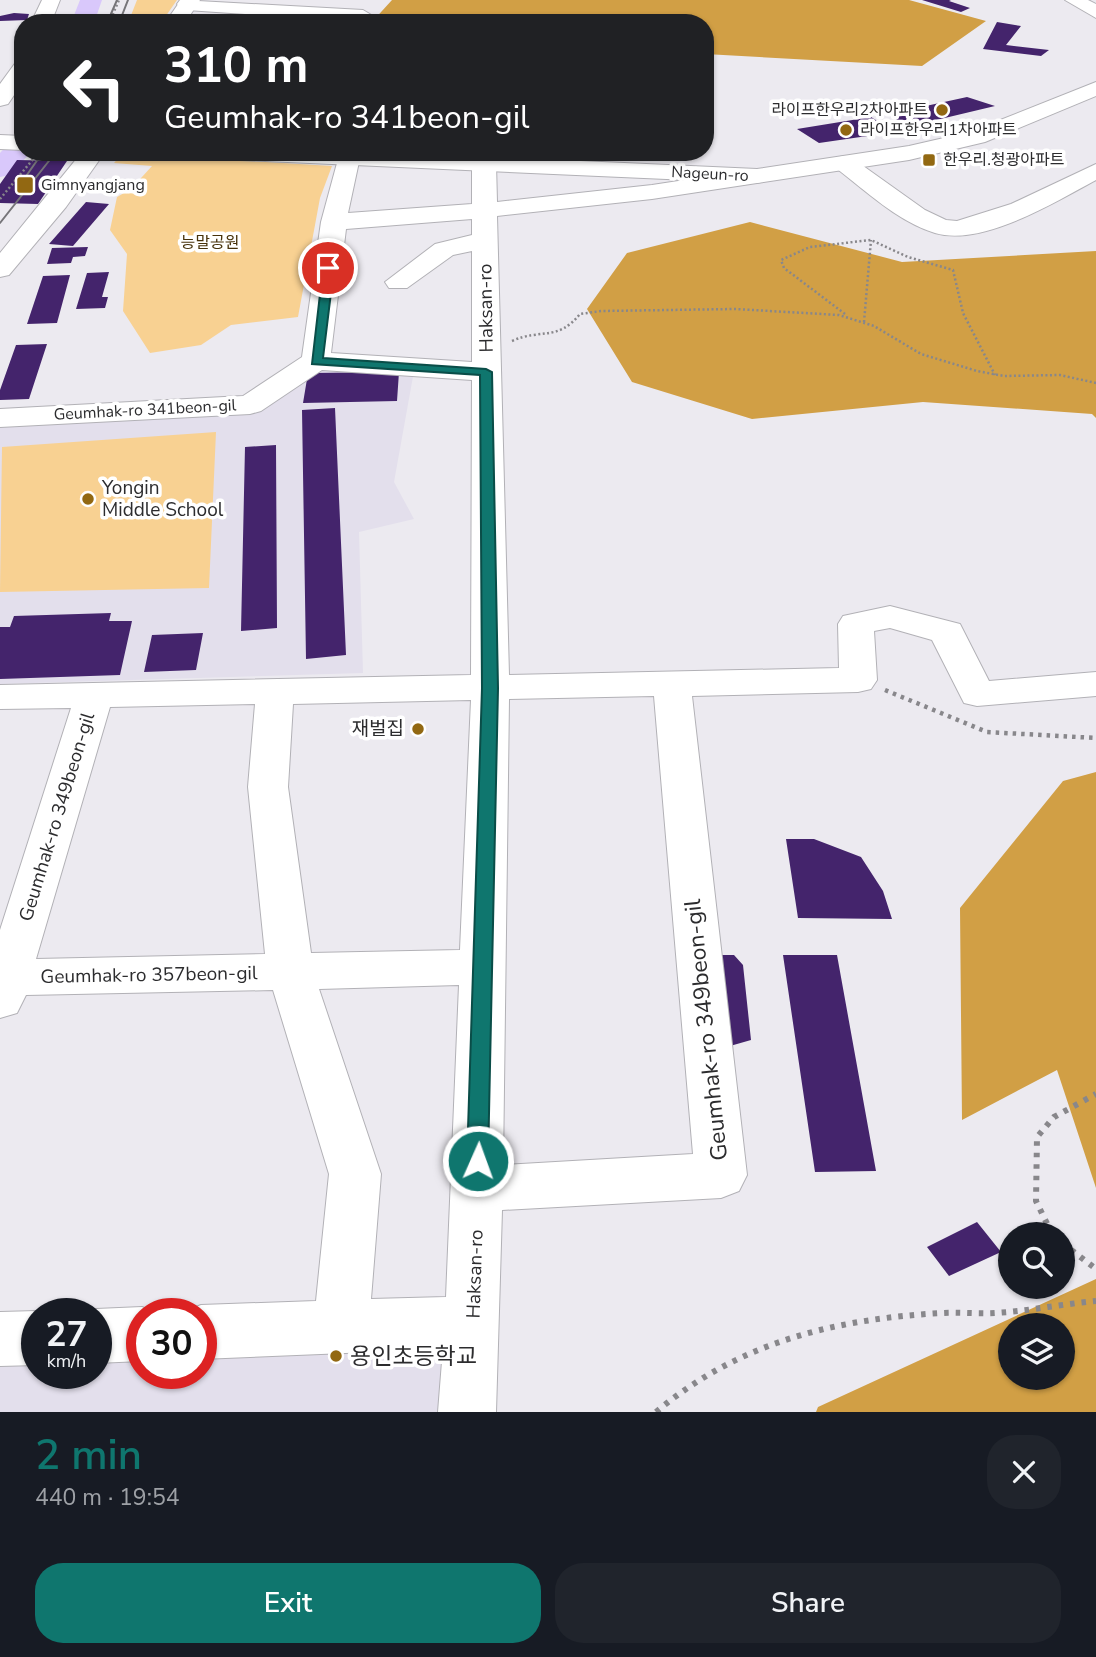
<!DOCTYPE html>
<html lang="en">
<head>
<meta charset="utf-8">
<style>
	:root { --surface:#171b24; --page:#20242c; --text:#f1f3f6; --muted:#9ea1a6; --accent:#0f766e }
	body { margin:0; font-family:"Nunito Sans","Noto Sans KR",sans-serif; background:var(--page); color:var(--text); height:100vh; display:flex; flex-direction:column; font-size:26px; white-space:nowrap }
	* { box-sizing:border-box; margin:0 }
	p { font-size:23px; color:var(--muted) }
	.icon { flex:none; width:38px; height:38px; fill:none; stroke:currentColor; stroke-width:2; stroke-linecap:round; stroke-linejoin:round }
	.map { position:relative; height:1412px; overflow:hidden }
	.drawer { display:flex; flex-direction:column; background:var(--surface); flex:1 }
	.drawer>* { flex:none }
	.guide { position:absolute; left:14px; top:14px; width:700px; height:147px; border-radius:28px; box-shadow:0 2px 5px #0004; background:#202124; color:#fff; overflow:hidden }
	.controls { position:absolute; left:998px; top:1222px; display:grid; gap:14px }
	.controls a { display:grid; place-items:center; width:77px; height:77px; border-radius:50%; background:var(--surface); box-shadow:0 2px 5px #0004; font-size:35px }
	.speed { position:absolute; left:21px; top:1298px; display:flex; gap:14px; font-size:35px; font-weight:700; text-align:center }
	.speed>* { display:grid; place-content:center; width:91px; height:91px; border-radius:50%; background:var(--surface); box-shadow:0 2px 5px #0004; line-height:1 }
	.speed small { font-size:18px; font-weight:400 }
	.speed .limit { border:10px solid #d22; background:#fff; color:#111 }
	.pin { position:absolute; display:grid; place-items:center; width:60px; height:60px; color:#fff; margin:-30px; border:4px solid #fff; border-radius:50%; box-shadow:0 2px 7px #0007 }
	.me { position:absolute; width:77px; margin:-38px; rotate:2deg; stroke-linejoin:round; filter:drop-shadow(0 0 5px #0008) }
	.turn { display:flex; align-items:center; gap:24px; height:147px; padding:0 35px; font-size:32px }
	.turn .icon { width:91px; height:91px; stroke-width:2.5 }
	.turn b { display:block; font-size:49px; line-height:60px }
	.round { display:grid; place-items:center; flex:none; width:74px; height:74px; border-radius:28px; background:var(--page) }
	.summary { display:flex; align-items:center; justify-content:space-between; height:119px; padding:0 35px }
	h1 { font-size:42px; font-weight:600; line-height:52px; color:var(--accent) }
	.primary-button { display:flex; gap:14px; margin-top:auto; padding:14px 35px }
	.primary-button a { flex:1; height:80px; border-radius:28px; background:var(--accent); color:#fff; font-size:28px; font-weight:600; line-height:80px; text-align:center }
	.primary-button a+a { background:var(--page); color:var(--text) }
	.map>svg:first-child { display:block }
	.built { fill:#e3dfec }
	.green { fill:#f8d192 }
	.forest { fill:#d19f45; fill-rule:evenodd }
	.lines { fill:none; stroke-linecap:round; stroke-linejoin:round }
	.river { fill:#d9c8fb; fill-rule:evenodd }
	.building { fill:#44246c }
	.minor-casing { stroke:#b2b1b6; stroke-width:2 }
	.major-casing { stroke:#b2b1b6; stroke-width:2 }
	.path-far2 { stroke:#88878b; stroke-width:2.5; stroke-dasharray:2 2.5; stroke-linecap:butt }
	.path-far1 { stroke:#88878b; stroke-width:4.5; stroke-dasharray:3.5 5; stroke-linecap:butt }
	.path { stroke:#88878b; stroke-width:6; stroke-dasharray:4.5 7; stroke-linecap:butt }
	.minor { fill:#fff; fill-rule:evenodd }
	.major { fill:#fff; fill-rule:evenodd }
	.tram { stroke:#767579; stroke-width:2 }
	.route { fill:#0f766e; stroke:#0a4d48; stroke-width:2 }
	.poi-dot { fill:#926812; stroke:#fff; stroke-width:2.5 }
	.labels { text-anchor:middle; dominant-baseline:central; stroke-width:7; stroke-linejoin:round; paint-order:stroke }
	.far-poi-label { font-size:16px; fill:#2c2c2e; stroke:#fff; text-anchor:start }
	.far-street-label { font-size:16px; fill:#2c2c2e; stroke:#fff }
	.far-park-label { font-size:16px; fill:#47320b; stroke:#fff }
	.street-label { font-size:19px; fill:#2c2c2e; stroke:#fff }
	.poi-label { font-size:19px; fill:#2c2c2e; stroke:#fff; text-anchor:start }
	.near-street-label { font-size:23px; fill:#2c2c2e; stroke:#fff }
	.near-poi-label { font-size:23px; fill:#2c2c2e; stroke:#fff; text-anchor:start }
</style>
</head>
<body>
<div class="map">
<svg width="1096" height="1412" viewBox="0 0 1096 1412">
	<rect width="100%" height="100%" fill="#eceaf0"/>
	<path class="built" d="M319,366L414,371L394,482L414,519L359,532L363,673L0,684V424L251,409Z
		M473,1322L467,1412H0V1339L37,1338V1374H96V1336L142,1334V1374H201V1332Z"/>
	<path class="green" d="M137,0H177L161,23H128Z
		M123,153L332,166L320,198L298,317L231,325L201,345L150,353L123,311L127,254L110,230L117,197L131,189L152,166L114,163Z
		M216,432L209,588L0,592L2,447Z"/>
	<path class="forest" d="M392,0H909L986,21L922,66L705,54V23H371Z
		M750,222L902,262L1096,251V418L1092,414L923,402L752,419L632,382L587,309L627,253Z
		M1096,772V1188L1057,1070L962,1120L960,908L1063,781Z
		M1096,1279V1412H816L818,1407ZM1010,1325H1062V1377H1010Z"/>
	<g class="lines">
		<path class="river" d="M80,0H102L94,23H71Z
			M23,137V152H31L10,175L0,177V153L13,139Z"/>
	</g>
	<path class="building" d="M922,0H951L949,1L970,8L961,12Z
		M14,13L29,14L27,20L0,21V16Z
		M997,22L1021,26L1006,45L1049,50L1041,56L983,49Z
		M967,97L995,106L907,127L889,114Z
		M871,117L895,132L819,143L797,129Z
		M17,160L67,161L38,204L0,203V184Z
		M86,202L109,204L73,246L49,244Z
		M88,247L85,256L73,257L71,263L47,264L52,248Z
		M109,272L102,297H108L105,308L76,309L87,273Z
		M70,275L57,323L27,324L43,276Z
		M47,344L29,399L0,400V390L16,345Z
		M399,372L397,401L303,403L308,373Z
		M335,408L346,655L306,659L302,410Z
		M276,445L277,628L241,631L245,447Z
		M111,613L109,621H132L120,675L0,679V627H10L14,616Z
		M203,633L196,670L144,672L152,635Z
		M786,839H814L861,857L883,891L892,919L798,918Z
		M714,955H734L743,965L751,1040L723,1048Z
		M783,955H837L876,1171L815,1172Z
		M977,1222L1001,1252L949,1276L927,1247Z"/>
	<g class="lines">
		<g class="minor-casing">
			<path id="minor" d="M42,0H60L51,23H31Z
				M180,0L363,10L373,16L363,22L187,10L180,8L177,4Z
				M1065,0H1088L1096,4V18Z
				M23,60V82L8,104L0,106V84L16,62Z
				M340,152H356L360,157L348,213L472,204V163L476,158H492L496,163L497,202L652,185L757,169L765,171L769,176L765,181L757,183L652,199L497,216L509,675L839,668L838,624L843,616L890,606L960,624L989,681L1096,672V696L977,706L964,703L932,640L890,628L874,631L877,680L871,689L858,692L692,696L747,1175L739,1191L721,1198L502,1210L496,1412H438L443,1349L201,1359V1314L181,1313L201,1305L316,1301L329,1174L273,990L26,995L17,1013L0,1018V930L71,708L0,709V685L471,675L472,380L322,370L261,411L250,414L0,427V409L243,396L302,357L321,222ZM472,219V235L435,244L385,282L389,288H407L453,255L472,251V362L331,353L346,229ZM654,696L693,1154L503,1165L509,699ZM471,700L460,950L311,953L288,787L293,704ZM255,704L248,787L265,954L36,959L110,707ZM459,985L446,1297L371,1299L381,1174L319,989Z
				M844,156L852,158L925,210L946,220L957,221L1011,204L1096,164V180C1055,202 982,247 935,233C897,221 866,191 836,168L832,163L836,158Z
				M142,1307L159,1314H142V1361L96,1363V1314H84L96,1309Z
				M37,1311L45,1314H37V1365L0,1366V1312Z"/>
		</g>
		<g class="major-casing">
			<path id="major" d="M181,0H200L185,23H165Z
				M1096,82V96L985,142L909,160L757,183L218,159L207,152H381L757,169L909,146L970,132Z
				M0,135L23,136V150L0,149Z
				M82,152H105L66,207L9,275L0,277V253Z"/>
		</g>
		<path class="path-far2" d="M109,23L119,0
			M0,199L39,152
			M845,314L784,268L781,260L810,247L871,240L908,257L953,270L963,313L995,375
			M864,322L871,240
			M512,341C541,328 557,342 580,314L601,311L735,309L839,315L874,326L921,354L977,371L1004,376L1060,375L1096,383"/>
		<path class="path-far1" d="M885,690L987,732L1096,738"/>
		<path class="path" d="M1052,1234L1036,1201L1037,1137L1054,1117L1096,1094
			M1062,1243L1096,1269
			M656,1412C739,1342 835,1319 942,1313C960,1312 978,1314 995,1313C1029,1311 1062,1304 1096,1301"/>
		<use href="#minor" class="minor"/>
		<use href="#major" class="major"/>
		<path class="tram" d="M107,23L117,0
			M119,23L128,0
			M17,189L43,152
			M0,223L56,152"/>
	</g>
	<path class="route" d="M328,265L334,268L323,358L486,369L492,372L498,688L488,1161L485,1168L478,1171L470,1168L467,1161L482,688L480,375L312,364L323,268Z"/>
	<g class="poi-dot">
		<circle cx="942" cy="110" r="7"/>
		<circle cx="846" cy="130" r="7"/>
		<rect x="922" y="153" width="14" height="14" rx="3.5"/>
		<rect x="16" y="176" width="18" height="18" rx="3.5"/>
		<circle cx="88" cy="499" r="7"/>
		<circle cx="418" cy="729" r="7"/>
		<circle cx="336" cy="1356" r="7"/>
	</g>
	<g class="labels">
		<g class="far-poi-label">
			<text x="928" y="110" text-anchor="end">라이프한우리2차아파트</text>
			<text x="860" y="130">라이프한우리1차아파트</text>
			<text x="943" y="160">한우리.청광아파트</text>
			<text x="41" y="185">Gimnyangjang</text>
		</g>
		<g class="far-street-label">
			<text transform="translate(710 174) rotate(3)">Nageun-ro</text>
			<text transform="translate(145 410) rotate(-3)">Geumhak-ro 341beon-gil</text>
		</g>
		<g class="far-park-label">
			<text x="210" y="243">능말공원</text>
		</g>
		<g class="street-label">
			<text transform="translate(486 308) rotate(-91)">Haksan-ro</text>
			<text transform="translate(57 817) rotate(-73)">Geumhak-ro 349beon-gil</text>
			<text transform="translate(149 975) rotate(-1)">Geumhak-ro 357beon-gil</text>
			<text transform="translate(475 1274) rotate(-88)">Haksan-ro</text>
		</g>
		<g class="poi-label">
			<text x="102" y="488">Yongin<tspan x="102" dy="22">Middle School</tspan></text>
			<text x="404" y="729" text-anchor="end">재벌집</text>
		</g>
		<g class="near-street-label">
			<text transform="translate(706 1030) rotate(-96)">Geumhak-ro 349beon-gil</text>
		</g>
		<g class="near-poi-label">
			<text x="350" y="1356">용인초등학교</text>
		</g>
	</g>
</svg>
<div class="controls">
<a><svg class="icon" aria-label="search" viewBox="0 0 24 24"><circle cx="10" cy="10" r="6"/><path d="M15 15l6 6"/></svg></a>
<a><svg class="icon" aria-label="layers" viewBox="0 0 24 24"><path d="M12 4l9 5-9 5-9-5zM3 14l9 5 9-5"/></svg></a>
</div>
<div class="speed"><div>27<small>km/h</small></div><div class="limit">30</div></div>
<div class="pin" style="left:328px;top:268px;background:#d93025"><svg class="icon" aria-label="arrive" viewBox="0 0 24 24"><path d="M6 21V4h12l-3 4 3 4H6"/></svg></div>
<svg class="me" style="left:478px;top:1161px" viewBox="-20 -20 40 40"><circle r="17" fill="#0f766e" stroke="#fff" stroke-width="3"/><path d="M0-11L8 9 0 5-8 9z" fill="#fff"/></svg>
<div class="guide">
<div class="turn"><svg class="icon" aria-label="left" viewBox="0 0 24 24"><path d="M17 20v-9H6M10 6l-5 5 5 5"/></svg><div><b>310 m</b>Geumhak-ro 341beon-gil</div></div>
</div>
</div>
<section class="drawer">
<div class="summary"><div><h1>2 min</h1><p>440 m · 19:54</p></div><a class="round"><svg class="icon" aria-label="close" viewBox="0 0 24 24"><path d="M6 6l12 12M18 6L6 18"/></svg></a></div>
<div class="primary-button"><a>Exit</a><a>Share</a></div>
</section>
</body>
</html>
